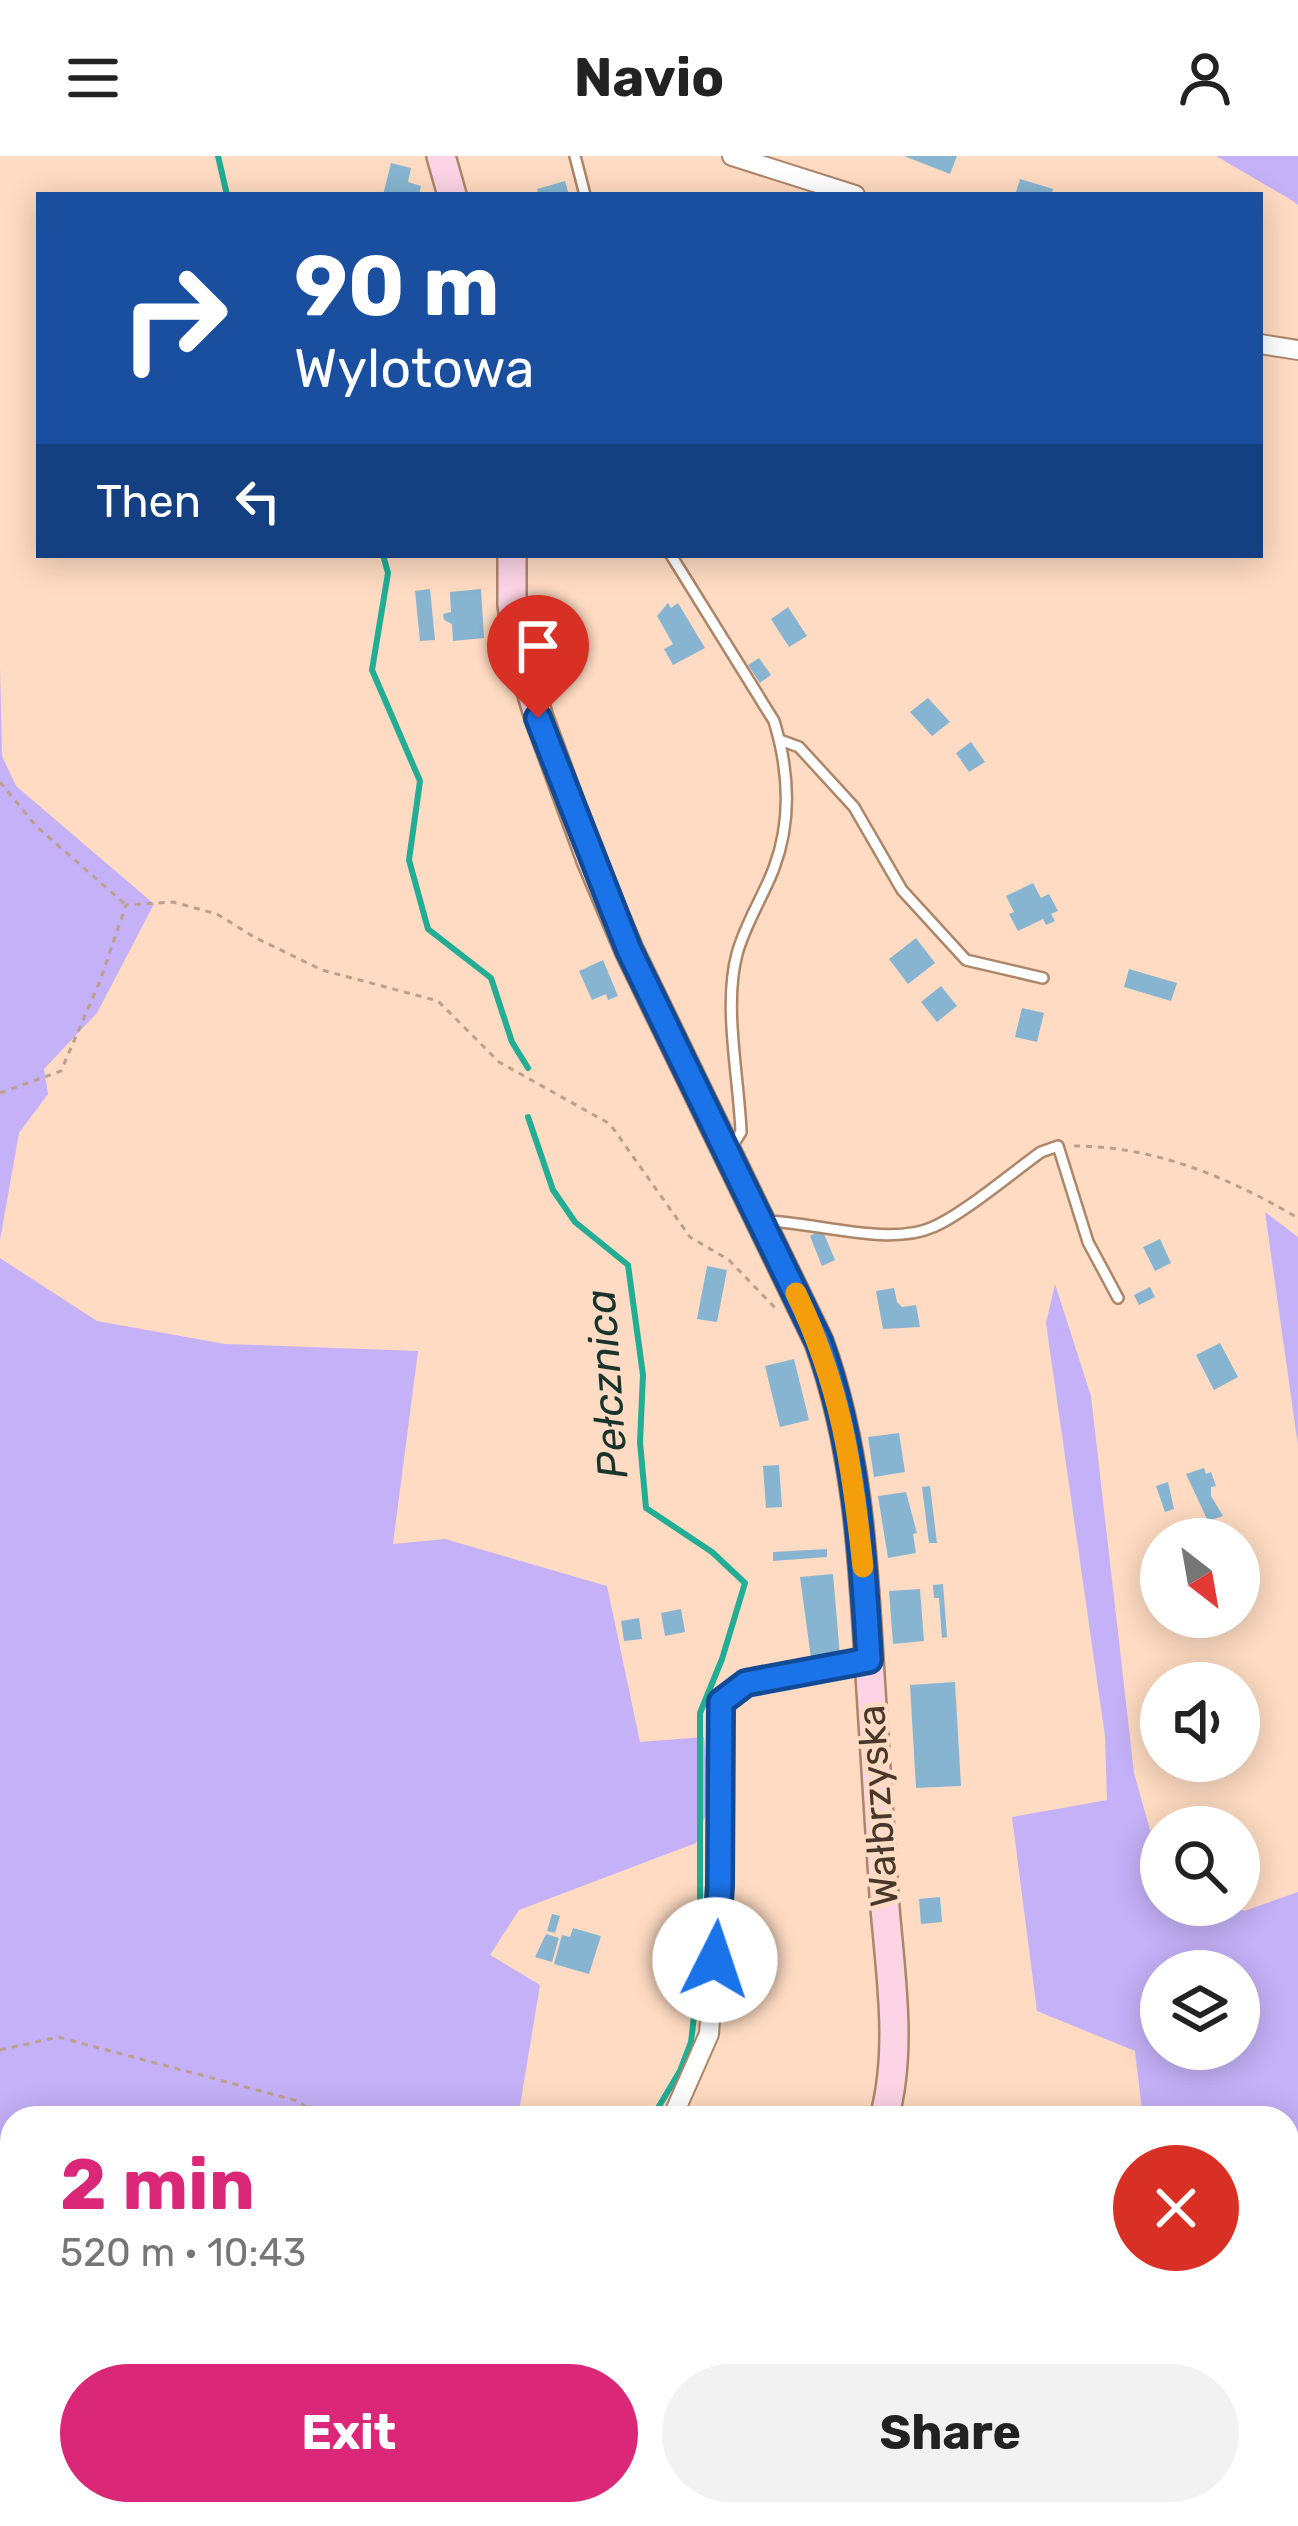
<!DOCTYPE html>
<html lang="en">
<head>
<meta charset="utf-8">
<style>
	:root { --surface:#fff; --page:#f2f2f2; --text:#222; --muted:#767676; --accent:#db2777 }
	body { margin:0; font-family:Rubik,sans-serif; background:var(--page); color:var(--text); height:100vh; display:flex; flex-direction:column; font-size:45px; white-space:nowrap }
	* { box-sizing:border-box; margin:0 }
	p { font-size:39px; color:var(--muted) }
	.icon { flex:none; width:66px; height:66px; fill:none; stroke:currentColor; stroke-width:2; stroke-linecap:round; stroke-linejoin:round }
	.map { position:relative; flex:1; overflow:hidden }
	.panel { position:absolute; left:0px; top:1950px; width:1299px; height:420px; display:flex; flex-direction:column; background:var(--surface); border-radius:36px 36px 0 0; box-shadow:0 6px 30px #0003 }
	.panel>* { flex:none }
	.hud { position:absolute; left:36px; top:36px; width:1227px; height:366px; border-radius:0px; box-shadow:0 6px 30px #0003; background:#1a4fa0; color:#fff; overflow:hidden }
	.needle { width:78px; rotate:149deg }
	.tools { position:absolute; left:1140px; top:1362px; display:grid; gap:24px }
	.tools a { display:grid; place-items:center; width:120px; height:120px; border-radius:50%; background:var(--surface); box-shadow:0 6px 30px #0003; font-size:60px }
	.pin { position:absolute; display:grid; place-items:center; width:102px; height:102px; color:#fff; margin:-123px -51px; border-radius:50% 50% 50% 0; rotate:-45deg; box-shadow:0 0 12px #0007 }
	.pin .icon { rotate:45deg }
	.me { position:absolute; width:132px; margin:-66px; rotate:4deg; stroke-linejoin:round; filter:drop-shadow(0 0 9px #0008) }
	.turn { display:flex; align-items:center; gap:42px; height:252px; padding:0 60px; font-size:54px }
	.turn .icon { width:156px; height:156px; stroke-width:2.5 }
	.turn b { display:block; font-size:84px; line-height:102px }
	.then { display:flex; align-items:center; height:114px; padding:0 60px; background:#0003; gap:24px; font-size:45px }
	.round { display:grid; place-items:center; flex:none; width:126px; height:126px; border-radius:63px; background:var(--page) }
	.head { display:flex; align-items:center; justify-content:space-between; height:204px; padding:0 60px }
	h1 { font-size:72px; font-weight:700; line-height:90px; color:var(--accent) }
	.cta { display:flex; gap:24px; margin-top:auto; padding:24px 60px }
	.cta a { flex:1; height:138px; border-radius:72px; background:var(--accent); color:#fff; font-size:48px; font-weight:700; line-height:138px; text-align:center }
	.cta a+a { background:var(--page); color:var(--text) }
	header { display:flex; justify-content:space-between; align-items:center; height:156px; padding:0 60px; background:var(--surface); font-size:54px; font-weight:700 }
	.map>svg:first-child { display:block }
	.green { fill:#c4b1f8; fill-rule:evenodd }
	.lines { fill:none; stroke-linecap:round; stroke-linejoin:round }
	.stream { stroke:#22ad94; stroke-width:6 }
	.building { fill:#87b5d1 }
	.service-casing { stroke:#ad8569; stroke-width:14 }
	.minor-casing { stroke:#ad8569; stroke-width:22 }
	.secondary-casing { stroke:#ad8569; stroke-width:32 }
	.path { stroke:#bca08c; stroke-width:3; stroke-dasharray:6 6; stroke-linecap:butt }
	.service { stroke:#fff; stroke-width:9 }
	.minor { stroke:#fff; stroke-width:18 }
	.secondary { stroke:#fcd4e5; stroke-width:27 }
	.route-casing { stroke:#114b97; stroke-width:30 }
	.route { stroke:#1a73e8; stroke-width:21 }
	.slow { stroke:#f59e0b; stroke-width:21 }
	.labels { text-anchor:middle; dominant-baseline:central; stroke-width:9; stroke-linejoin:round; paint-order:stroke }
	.street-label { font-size:39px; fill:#48372b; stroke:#fedbc2 }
	.water-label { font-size:42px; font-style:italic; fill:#19342d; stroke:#fedbc2 }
</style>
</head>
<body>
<header><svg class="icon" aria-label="menu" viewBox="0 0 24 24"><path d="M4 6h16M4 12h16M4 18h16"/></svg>Navio<svg class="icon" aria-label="person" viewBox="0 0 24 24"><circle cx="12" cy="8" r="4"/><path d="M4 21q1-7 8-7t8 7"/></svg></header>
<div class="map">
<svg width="1298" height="2370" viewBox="0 0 1298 2370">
	<rect width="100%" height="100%" fill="#fedbc2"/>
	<path class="green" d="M1216,0H1298V49L1293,45Z
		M0,509L2,600L16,630L154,748L97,857L44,913L48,938L19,977L0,1084Z
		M1265,1056L1298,1081V1290Z
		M0,1102L97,1165L225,1188L418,1195L393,1388L445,1383L607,1430L640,1586L704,1581L710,1646L696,1687L519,1754L490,1799L540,1829L518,1962H12V2358H426L428,2370H0Z
		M1055,1128L1091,1240L1134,1617L1161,1713V1749H1229L1244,1755L1298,1736V2370H939L942,2358H1287V1962H1143L1135,1895L1037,1855L1012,1661L1107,1644L1105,1580L1046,1167ZM1239,1815V1893H1161V1815Z"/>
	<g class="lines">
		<path class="stream" d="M218,0L227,39
			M383,399L388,417L372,514L420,625L409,704L428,773L491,822L512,886L528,912
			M528,961L553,1034L575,1066L628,1109L643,1219L640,1286L646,1352L712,1396L745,1427L722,1503L700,1557V1809L691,1886L680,1915L652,1962"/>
	</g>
	<path class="building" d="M904,0H957L950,18Z
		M391,7L411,12L408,26L421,30L419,39H383Z
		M1020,23L1053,33L1051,39H1015Z
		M565,25L569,39H539L537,33Z
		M430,433L435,484L420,485L415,435Z
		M481,433L484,482L453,485L452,468L444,464L443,458L451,456L450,436Z
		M668,447L671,452L678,447L705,492L673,509L664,493L673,488L657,460Z
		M788,451L807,480L789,491L771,463Z
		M566,476L569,488L559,492L555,478Z
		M759,502L771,519L760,527L748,509Z
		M928,542L950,566L932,580L910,556Z
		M971,586L985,606L969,616L956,597Z
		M1033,727L1041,742L1049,738L1058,755L1051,758L1055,765L1046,769L1043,763L1018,775L1009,758L1014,756L1006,740Z
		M916,782L935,807L908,828L889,803Z
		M603,804L618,840L608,844L606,838L592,844L579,815Z
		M1129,813L1177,827L1171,845L1124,831Z
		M941,830L957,850L937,866L921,846Z
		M1022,852L1044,857L1037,886L1015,881Z
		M818,1076L824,1078L835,1104L822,1110L810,1080Z
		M1160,1083L1171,1107L1155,1115L1143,1091Z
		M707,1110L727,1114L717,1166L697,1163Z
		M1150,1131L1155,1141L1139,1149L1134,1139Z
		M894,1132L897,1146L902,1151L916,1149L920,1171L883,1173L876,1135Z
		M1220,1187L1238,1221L1214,1234L1196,1199Z
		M794,1203L809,1264L780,1271L765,1210Z
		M899,1277L905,1316L874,1321L868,1281Z
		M779,1309L782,1351L766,1352L763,1310Z
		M1204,1312L1206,1318L1211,1316L1216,1330L1211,1331V1340L1223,1360L1208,1365L1186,1318Z
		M1168,1326L1174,1353L1165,1356L1156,1330Z
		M930,1330L937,1387H929L922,1331Z
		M906,1336L917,1377L913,1378L916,1397L888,1402L878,1340Z
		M827,1393V1401L773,1405V1396Z
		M833,1418L840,1500L811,1502L800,1421Z
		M943,1428L947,1481L942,1482L939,1442H934L933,1429Z
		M920,1433L924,1485L893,1488L889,1435Z
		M681,1453L685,1476L665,1480L661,1457Z
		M639,1462L642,1483L624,1485L621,1465Z
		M955,1526L961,1630L916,1632L910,1529Z
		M940,1741L942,1766L921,1768L919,1743Z
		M552,1758L560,1760L555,1777L547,1775Z
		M573,1772L601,1780L589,1818L554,1808L562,1779L570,1781Z
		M546,1778L559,1782L552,1806L535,1801Z"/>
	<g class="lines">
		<g class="service-casing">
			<path id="service" d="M575,0L585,39
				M671,399L774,565C789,614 792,664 774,712C763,741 745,768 737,798C723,850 739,922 741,976L731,992
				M780,584L799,591L854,651L902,734L966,804L1043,822
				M766,1065C815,1066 889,1091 933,1071C962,1059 1013,1016 1041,996L1058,990L1088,1086L1118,1142"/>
		</g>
		<g class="minor-casing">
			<path id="minor" d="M732,0L855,39
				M1260,188L1298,194
				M672,1962L709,1878L720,1729L721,1546L746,1527L869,1504
				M519,2370L521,2358"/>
		</g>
		<g class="secondary-casing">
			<path id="secondary" d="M441,0L452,39
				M512,399V449L519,495L539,562L591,704L629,794L819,1186C856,1288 863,1396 869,1503C873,1577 879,1650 883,1724C887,1800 905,1886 884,1962
				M704,2370L709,2358"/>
		</g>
		<path class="path" d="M0,626L36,670L125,748
			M0,937L61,915L100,825L126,749L173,746L217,758L254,781L322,814L438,845L499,906L610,968L690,1081L729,1104L778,1155
			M1074,990C1155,990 1230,1022 1298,1062
			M0,1894L58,1881L298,1945L320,1962
			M47,2370L58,2358"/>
		<use href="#service" class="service"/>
		<use href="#minor" class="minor"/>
		<use href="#secondary" class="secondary"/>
	</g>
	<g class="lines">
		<g class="route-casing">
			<path id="route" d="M538,562L629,794L819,1186C856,1288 863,1397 869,1504L746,1527L721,1546L720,1730L715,1804"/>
		</g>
		<use href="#route" class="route"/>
		<path class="slow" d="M796,1137C841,1231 852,1308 863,1411"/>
	</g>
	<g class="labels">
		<g class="street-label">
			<text transform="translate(878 1650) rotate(-94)">Wałbrzyska</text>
		</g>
		<g class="water-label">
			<text transform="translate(607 1228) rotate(-94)">Pełcznica</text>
		</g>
	</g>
</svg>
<div class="tools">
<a><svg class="needle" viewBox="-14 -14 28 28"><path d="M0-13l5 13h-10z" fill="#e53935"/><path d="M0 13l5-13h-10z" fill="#767676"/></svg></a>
<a><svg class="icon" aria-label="sound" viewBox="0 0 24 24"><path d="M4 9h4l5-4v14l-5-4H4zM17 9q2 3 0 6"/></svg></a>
<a><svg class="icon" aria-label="search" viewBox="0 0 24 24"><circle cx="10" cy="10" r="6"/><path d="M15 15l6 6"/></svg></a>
<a><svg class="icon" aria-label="layers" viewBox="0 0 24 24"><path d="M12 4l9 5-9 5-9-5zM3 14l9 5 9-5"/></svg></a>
</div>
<div class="pin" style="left:538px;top:562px;background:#d93025"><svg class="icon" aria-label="arrive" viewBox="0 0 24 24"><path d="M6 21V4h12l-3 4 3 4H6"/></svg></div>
<svg class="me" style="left:715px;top:1804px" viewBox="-20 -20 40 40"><circle r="19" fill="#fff"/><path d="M0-13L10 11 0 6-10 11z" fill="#1a73e8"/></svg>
<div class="hud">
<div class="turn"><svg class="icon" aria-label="right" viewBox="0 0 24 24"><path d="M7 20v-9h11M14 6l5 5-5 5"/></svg><div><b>90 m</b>Wylotowa</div></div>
<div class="then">Then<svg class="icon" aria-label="left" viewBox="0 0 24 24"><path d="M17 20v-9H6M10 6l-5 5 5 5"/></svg></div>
</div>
<section class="panel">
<div class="head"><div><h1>2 min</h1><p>520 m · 10:43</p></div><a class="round" style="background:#d93025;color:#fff"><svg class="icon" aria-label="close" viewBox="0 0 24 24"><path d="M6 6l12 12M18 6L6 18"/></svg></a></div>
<div class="cta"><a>Exit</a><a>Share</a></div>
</section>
</div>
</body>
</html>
